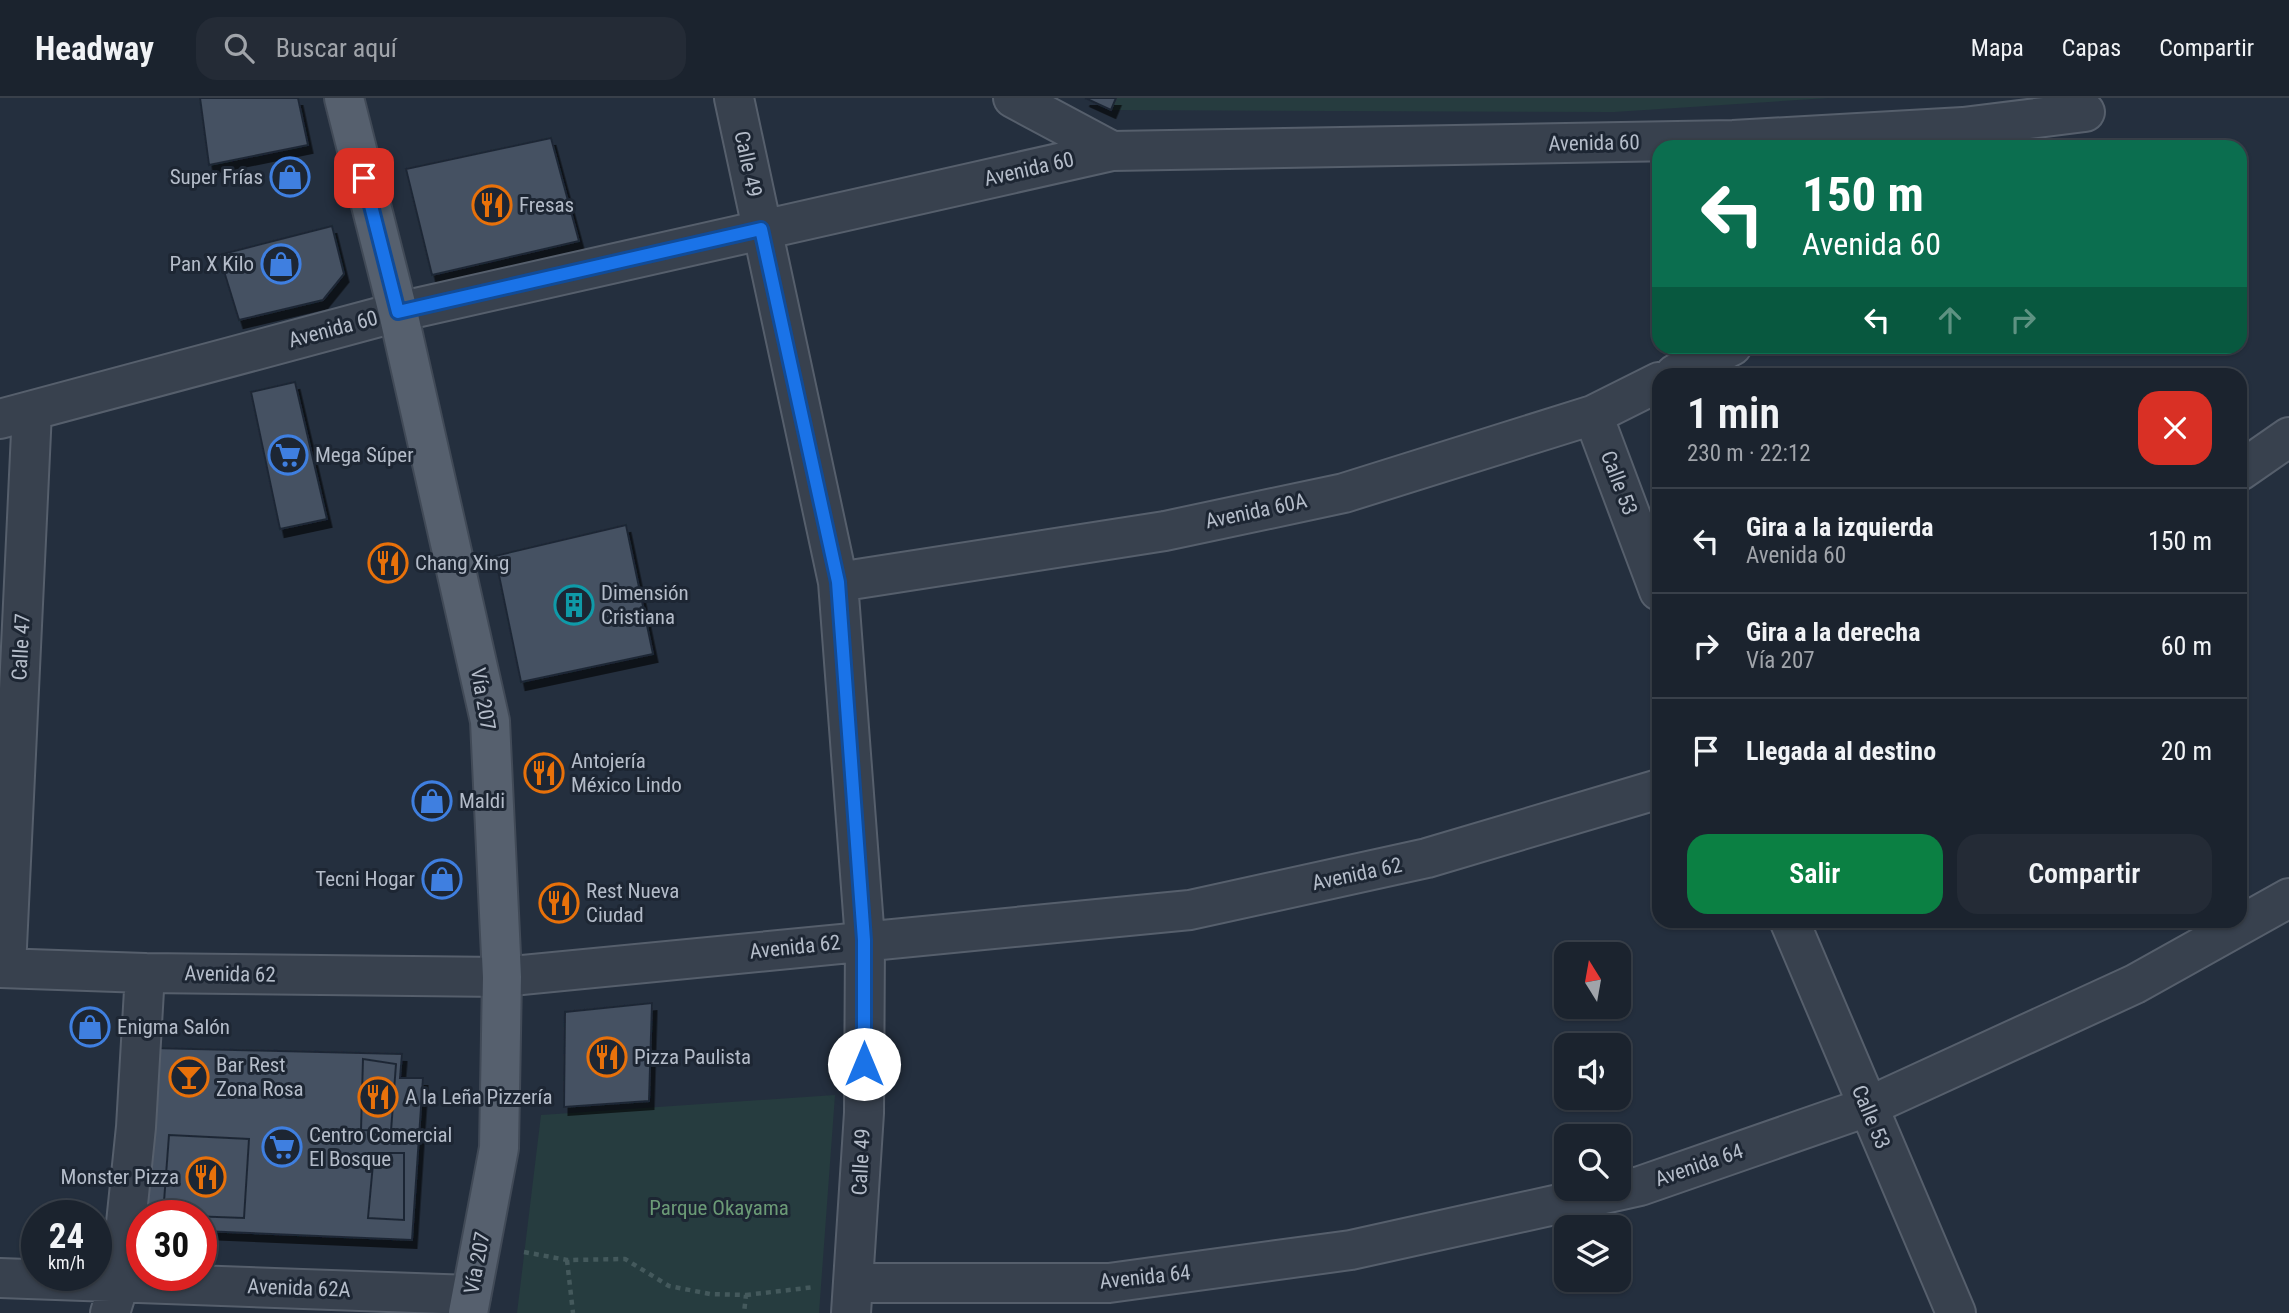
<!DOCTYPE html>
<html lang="es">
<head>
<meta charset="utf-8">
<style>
	:root { --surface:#1b232e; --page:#242b36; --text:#f1f3f6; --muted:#a0a4aa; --line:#39404a; --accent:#0b8043 }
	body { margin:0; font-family:"Roboto Condensed",sans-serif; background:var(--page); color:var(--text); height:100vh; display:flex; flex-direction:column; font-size:26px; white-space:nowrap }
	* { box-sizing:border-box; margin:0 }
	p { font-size:23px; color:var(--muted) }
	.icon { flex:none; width:38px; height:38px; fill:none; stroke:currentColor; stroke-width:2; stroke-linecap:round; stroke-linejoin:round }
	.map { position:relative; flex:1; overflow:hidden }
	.side { position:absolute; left:1652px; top:270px; width:595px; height:560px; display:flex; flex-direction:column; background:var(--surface); border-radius:21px; box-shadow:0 2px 5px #0004,0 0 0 2px var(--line) }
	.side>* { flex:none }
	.banner { position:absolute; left:1652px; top:42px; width:595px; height:214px; border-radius:21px; box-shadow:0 2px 5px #0004,0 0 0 2px var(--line); background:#0b6e4f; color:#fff; overflow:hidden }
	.needle { width:46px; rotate:349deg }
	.buttons { position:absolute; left:1554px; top:844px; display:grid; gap:14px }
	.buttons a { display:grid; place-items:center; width:77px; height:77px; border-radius:14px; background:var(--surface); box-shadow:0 2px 5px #0004,0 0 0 2px var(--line); font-size:35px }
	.speed { position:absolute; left:21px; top:1102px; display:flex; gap:14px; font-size:35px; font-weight:700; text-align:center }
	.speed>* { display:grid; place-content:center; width:91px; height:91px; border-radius:50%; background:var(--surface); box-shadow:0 2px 5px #0004,0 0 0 2px var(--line); line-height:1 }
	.speed small { font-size:18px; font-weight:400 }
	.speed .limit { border:10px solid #d22; background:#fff; color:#111 }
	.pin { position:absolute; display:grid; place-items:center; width:60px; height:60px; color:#fff; margin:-30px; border-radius:14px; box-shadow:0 4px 10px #0006 }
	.me { position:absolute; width:77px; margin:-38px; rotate:0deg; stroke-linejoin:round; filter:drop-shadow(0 0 5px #0008) }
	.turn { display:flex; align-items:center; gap:24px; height:147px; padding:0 35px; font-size:32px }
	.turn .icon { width:91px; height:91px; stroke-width:2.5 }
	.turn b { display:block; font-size:49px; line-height:60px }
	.lanes { display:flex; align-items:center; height:66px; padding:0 35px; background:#0003; justify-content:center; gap:35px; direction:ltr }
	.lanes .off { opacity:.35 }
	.round { display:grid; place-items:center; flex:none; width:74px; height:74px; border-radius:21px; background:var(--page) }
	.summary { display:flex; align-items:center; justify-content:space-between; height:119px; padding:0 35px }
	h1 { font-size:42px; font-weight:600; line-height:52px }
	.cta { display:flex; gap:14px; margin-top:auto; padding:14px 35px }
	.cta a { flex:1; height:80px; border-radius:21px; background:var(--accent); color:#fff; font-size:28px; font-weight:600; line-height:80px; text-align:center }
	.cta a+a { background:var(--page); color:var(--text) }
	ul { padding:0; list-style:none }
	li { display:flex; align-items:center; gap:21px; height:105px; padding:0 35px; border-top:2px solid var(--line) }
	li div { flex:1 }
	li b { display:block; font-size:26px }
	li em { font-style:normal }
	header { display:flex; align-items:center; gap:42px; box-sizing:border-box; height:98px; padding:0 35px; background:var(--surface); border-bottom:2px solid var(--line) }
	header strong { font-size:33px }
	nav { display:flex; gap:38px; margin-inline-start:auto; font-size:24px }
	.search { width:490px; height:63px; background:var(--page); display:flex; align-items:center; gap:18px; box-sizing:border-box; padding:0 24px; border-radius:21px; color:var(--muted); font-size:26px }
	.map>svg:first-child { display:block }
	.green { fill:#263c3f }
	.building { fill:#455162; stroke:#1f2835; stroke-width:2; filter:url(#shadow) }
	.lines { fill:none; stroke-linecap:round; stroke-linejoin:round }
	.minor-casing { stroke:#565f6c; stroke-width:42 }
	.major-casing { stroke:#414a57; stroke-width:42 }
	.path { stroke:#44595c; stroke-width:4.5; stroke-dasharray:5 5; stroke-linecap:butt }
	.minor { stroke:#38414e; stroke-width:38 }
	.major { stroke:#56606e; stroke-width:38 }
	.route-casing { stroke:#114b97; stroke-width:18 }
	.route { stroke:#1a73e8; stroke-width:12 }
	.labels { text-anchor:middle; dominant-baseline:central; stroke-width:6; stroke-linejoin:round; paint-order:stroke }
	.street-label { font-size:21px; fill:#b4bcc9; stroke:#1d2633 }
	.poi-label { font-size:21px; fill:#b4bcc9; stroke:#1d2633; text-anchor:start }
	.park-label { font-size:21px; fill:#6b9a76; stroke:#1d2633 }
</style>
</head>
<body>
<header>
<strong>Headway</strong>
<div class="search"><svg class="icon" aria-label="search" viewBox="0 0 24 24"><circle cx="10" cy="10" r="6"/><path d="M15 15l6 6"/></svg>Buscar aquí</div>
<nav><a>Mapa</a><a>Capas</a><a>Compartir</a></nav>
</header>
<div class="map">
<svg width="2289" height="1215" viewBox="0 0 2289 1215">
	<defs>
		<filter id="shadow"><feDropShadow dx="4.5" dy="8" stdDeviation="0" flood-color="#0009"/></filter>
	</defs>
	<rect width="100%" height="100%" fill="#242f3e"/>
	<path class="green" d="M1116,0H1829L1614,14L1111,12Z
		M835,997L819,1215H517L541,1017Z"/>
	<path class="building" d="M200,0H298L308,47L209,67Z
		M1085,0H1116L1111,12Z
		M551,40L579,143L432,177L406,71Z
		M332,128L344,176L323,202L239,222L219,157Z
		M295,284L327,421L280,431L251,294Z
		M626,427L653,556L521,584L495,458Z
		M652,905L649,1003L564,1009L565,914Z
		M152,950L402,956L400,980H423L412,1142L201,1133V1118H143Z
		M363,961L396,966L391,1033L361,1032Z
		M169,1037L249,1041L244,1120L163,1117Z
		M374,1055H404V1122L368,1120Z"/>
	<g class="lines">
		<g class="minor-casing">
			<path id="minor" d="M734,0L838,484L865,842L864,1015L851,1215
				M1013,0L1112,53
				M1675,276L1732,248
				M1593,317L1659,493
				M0,321L398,214L1112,53L1733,42L1963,29L2085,14
				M2240,373L2289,339
				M838,484L1165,433L1344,395L1593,317L1659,284
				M1789,822L1956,1215
				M0,870L145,875L502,879L1190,812L1427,760L1659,691
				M6,870L32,313
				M0,1180L471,1197
				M854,1185H1109L1351,1152L1640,1088L1867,1009L2135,886L2289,800
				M110,1215L120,1183L136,1029L145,875"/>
		</g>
		<g class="major-casing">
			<path id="major" d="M344,0L398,214L490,623L502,879L499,1050L468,1215"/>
		</g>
		<path class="path" d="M524,1154L567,1162L625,1161L669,1188L710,1196L746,1197L744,1215
			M567,1162L573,1215
			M746,1197L815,1189"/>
		<use href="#minor" class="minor"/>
		<use href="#major" class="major"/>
	</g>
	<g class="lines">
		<g class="route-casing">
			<path id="route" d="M364,80L398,214L761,131L838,484L864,842V966"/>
		</g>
		<use href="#route" class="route"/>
	</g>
	<defs>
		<g id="shop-ring" transform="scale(2.0125)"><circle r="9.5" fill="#1d2633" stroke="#3f7fe0" stroke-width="1.5"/><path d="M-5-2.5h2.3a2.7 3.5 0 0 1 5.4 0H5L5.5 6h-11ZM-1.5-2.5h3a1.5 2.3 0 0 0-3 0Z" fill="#3f7fe0"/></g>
		<g id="restaurant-ring" transform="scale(2.0125)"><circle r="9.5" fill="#1d2633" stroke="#e8710a" stroke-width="1.5"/><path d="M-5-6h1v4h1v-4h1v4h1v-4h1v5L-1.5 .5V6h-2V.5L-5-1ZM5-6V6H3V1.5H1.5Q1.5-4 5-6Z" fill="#e8710a"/></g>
		<g id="supermarket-ring" transform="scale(2.0125)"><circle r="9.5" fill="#1d2633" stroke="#3f7fe0" stroke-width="1.5"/><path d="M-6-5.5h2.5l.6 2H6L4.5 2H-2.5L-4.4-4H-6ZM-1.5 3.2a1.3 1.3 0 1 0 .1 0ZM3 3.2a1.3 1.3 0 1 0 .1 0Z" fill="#3f7fe0"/></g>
		<g id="building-ring" transform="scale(2.0125)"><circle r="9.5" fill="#1d2633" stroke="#0f9aa8" stroke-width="1.5"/><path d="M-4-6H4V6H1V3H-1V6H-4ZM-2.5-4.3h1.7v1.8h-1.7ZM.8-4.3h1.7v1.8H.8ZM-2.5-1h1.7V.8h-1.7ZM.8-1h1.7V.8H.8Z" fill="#0f9aa8"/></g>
		<g id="bar-ring" transform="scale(2.0125)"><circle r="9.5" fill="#1d2633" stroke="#e8710a" stroke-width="1.5"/><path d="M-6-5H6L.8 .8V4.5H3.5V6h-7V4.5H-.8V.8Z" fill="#e8710a"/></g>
	</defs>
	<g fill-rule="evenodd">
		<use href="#shop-ring" x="290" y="79"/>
		<use href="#restaurant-ring" x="492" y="107"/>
		<use href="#shop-ring" x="281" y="166"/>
		<use href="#supermarket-ring" x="288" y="357"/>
		<use href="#restaurant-ring" x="388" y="465"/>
		<use href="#building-ring" x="574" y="507"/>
		<use href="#restaurant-ring" x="544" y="675"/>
		<use href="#shop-ring" x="432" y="703"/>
		<use href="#shop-ring" x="442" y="781"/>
		<use href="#restaurant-ring" x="559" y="805"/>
		<use href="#shop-ring" x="90" y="929"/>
		<use href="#restaurant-ring" x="607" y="959"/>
		<use href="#bar-ring" x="189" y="979"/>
		<use href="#restaurant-ring" x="378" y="999"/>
		<use href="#supermarket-ring" x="282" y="1049"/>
		<use href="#restaurant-ring" x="206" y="1079"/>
	</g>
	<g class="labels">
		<g class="street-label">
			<text transform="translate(1594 45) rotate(-1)">Avenida 60</text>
			<text transform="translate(748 66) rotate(78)">Calle 49</text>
			<text transform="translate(1029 71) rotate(-13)">Avenida 60</text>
			<text transform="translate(333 231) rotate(-15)">Avenida 60</text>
			<text transform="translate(1619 385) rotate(69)">Calle 53</text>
			<text transform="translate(1256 413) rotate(-12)">Avenida 60A</text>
			<text transform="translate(21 549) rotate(-87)">Calle 47</text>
			<text transform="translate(483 601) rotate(80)">Vía 207</text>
			<text transform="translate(1357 776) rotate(-12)">Avenida 62</text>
			<text transform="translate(795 849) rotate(-6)">Avenida 62</text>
			<text transform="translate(230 876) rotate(1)">Avenida 62</text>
			<text transform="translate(1871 1019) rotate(67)">Calle 53</text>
			<text transform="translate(861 1064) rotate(-87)">Calle 49</text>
			<text transform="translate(1699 1067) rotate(-19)">Avenida 64</text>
			<text transform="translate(477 1165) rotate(-79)">Vía 207</text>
			<text transform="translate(1145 1179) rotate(-6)">Avenida 64</text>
			<text transform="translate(299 1190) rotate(2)">Avenida 62A</text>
		</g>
		<g class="poi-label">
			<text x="263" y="79" text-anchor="end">Super Frías</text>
			<text x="519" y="107">Fresas</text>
			<text x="254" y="166" text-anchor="end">Pan X Kilo</text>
			<text x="315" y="357">Mega Súper</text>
			<text x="415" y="465">Chang Xing</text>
			<text x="601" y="495">Dimensión<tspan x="601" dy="24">Cristiana</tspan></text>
			<text x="571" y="663">Antojería<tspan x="571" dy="24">México Lindo</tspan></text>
			<text x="459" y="703">Maldi</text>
			<text x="415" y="781" text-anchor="end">Tecni Hogar</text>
			<text x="586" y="793">Rest Nueva<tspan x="586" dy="24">Ciudad</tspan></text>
			<text x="117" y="929">Enigma Salón</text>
			<text x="634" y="959">Pizza Paulista</text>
			<text x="216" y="967">Bar Rest<tspan x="216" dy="24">Zona Rosa</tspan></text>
			<text x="405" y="999">A la Leña Pizzería</text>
			<text x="309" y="1037">Centro Comercial<tspan x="309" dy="24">El Bosque</tspan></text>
			<text x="179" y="1079" text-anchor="end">Monster Pizza</text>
		</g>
		<g class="park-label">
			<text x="719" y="1110">Parque Okayama</text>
		</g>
	</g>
</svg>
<div class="buttons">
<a><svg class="needle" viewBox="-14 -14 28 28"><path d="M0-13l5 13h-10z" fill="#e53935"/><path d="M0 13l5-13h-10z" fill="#a0a4aa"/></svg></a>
<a><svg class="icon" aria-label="sound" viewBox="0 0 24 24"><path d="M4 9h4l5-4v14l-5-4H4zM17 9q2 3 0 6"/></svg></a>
<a><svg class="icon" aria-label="search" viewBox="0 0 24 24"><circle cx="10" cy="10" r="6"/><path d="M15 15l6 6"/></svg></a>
<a><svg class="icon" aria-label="layers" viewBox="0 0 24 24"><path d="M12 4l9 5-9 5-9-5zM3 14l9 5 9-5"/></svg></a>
</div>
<div class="speed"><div>24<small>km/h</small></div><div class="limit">30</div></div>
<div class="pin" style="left:364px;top:80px;background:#d93025"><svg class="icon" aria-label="arrive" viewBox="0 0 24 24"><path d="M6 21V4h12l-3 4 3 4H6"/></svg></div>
<svg class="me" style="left:864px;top:966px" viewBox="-20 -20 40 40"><circle r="19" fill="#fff"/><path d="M0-13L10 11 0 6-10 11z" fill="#1a73e8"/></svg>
<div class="banner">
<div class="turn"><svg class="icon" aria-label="left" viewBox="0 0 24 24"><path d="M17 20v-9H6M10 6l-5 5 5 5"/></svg><div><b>150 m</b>Avenida 60</div></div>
<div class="lanes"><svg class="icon" aria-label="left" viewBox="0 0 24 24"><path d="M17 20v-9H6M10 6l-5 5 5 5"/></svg><svg class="icon off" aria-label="ahead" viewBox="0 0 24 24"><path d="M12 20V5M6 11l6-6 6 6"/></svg><svg class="icon off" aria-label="right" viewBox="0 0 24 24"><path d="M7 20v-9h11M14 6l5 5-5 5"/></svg></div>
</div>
<section class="side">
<div class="summary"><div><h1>1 min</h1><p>230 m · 22:12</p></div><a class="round" style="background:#d93025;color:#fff"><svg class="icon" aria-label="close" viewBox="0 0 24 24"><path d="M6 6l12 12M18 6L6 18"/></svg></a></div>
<ul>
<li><svg class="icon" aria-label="left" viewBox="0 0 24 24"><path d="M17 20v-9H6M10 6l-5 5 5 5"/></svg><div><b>Gira a la izquierda</b><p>Avenida 60</p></div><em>150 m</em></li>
<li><svg class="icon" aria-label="right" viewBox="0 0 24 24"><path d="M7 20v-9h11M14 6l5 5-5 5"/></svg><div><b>Gira a la derecha</b><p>Vía 207</p></div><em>60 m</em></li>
<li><svg class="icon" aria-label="arrive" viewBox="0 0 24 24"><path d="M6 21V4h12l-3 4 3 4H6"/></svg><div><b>Llegada al destino</b></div><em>20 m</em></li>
</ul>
<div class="cta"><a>Salir</a><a>Compartir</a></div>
</section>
</div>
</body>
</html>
